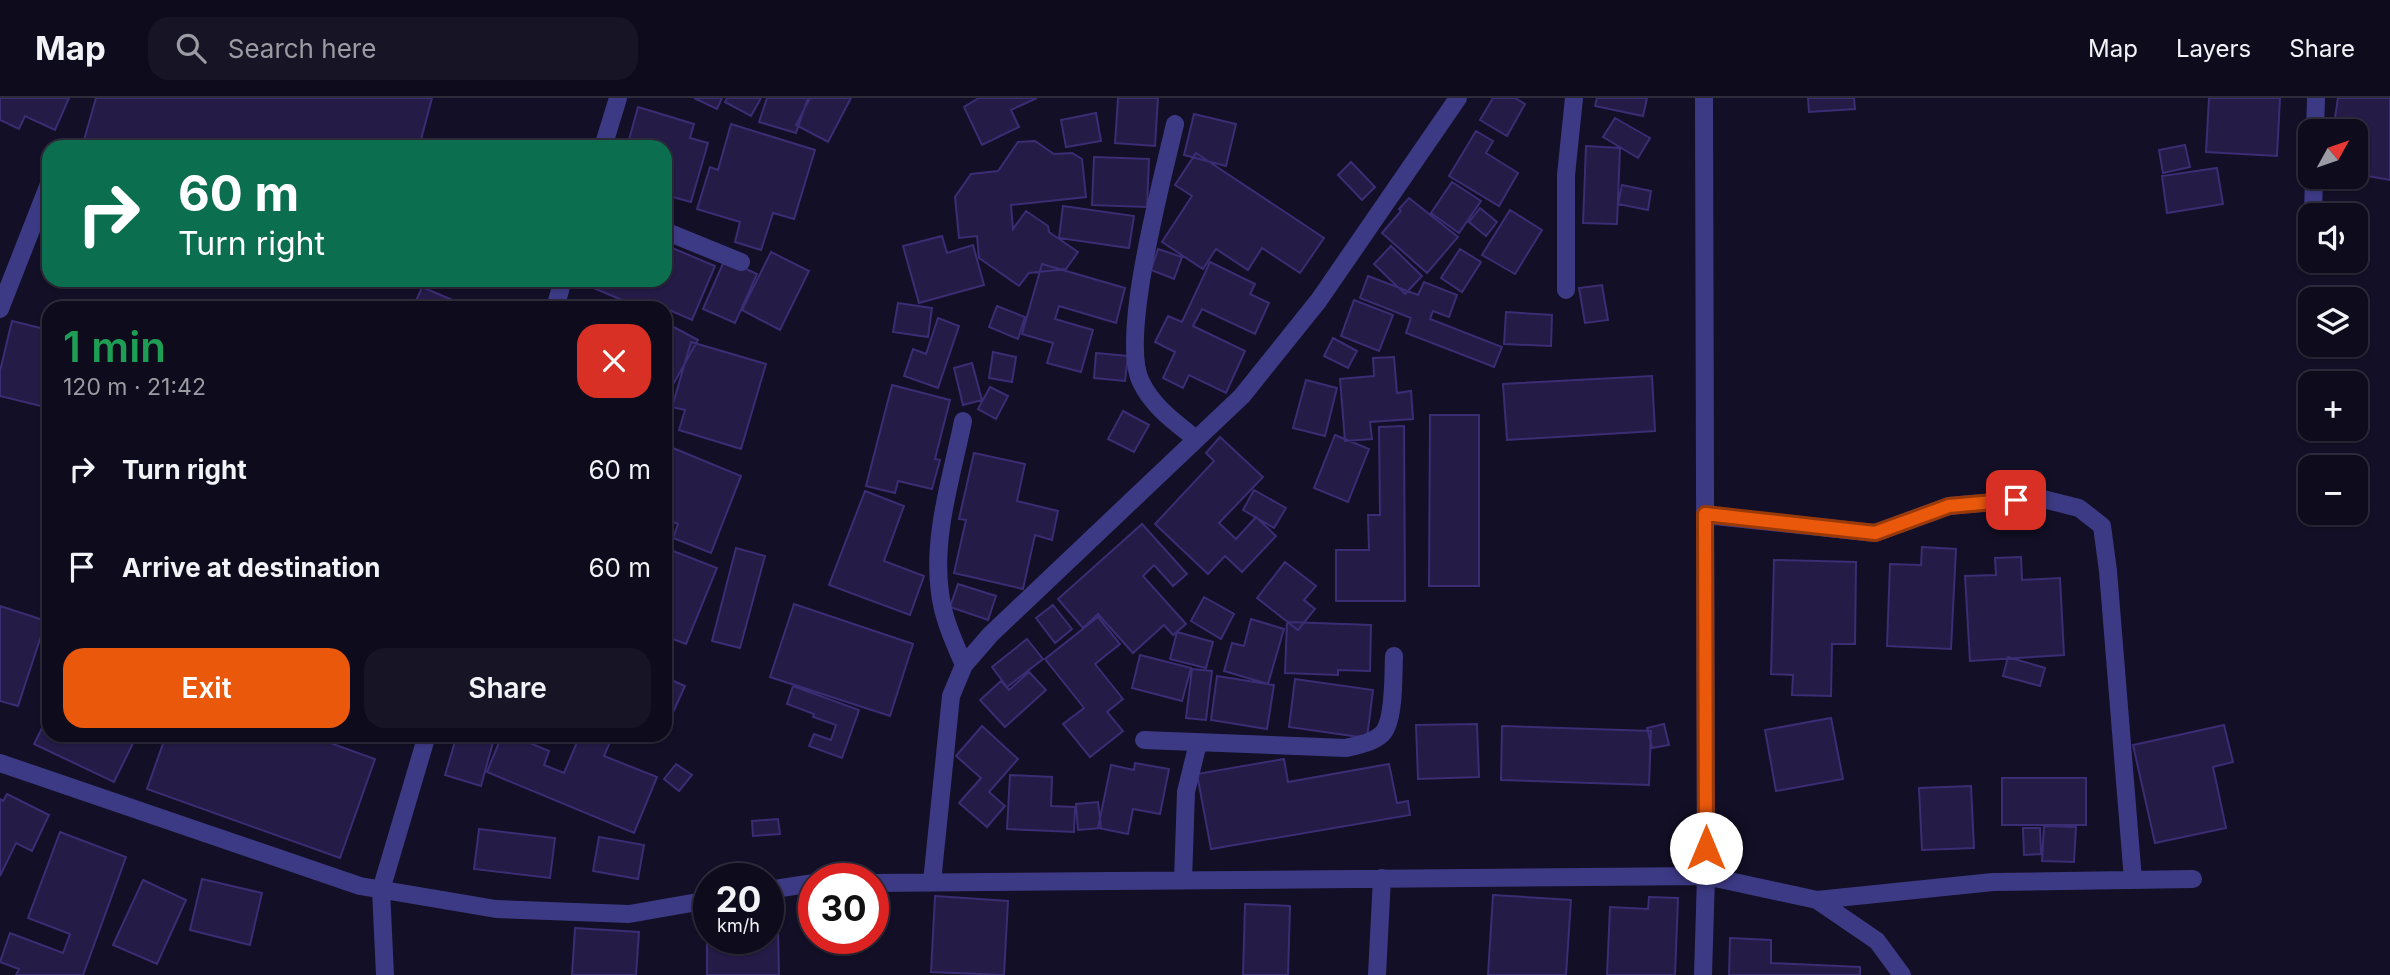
<!DOCTYPE html>
<html lang="en">
<head>
<meta charset="utf-8">
<style>
	:root { --surface:#0e0b1c; --page:#171425; --text:#f1f3f6; --muted:#9b9ba3; --line:#2e2b3b; --accent:#ea580c }
	body { margin:0; font-family:Inter,sans-serif; background:var(--page); color:var(--text); height:100vh; display:flex; flex-direction:column; font-size:26px; white-space:nowrap }
	* { box-sizing:border-box; margin:0 }
	p { font-size:23px; color:var(--muted) }
	.icon { flex:none; width:38px; height:38px; fill:none; stroke:currentColor; stroke-width:2; stroke-linecap:round; stroke-linejoin:round }
	.map { position:relative; flex:1; overflow:hidden }
	.side { position:absolute; left:42px; top:203px; width:630px; height:441px; display:flex; flex-direction:column; background:var(--surface); border-radius:21px; box-shadow:0 2px 5px #0004,0 0 0 2px var(--line) }
	.side>* { flex:none }
	.hud { position:absolute; left:42px; top:42px; width:630px; height:147px; border-radius:21px; box-shadow:0 2px 5px #0004,0 0 0 2px var(--line); background:#0b6e4f; color:#fff; overflow:hidden }
	.needle { width:46px; rotate:50deg }
	.controls { position:absolute; left:2298px; top:21px; display:grid; gap:14px }
	.controls a { display:grid; place-items:center; width:70px; height:70px; border-radius:14px; background:var(--surface); box-shadow:0 2px 5px #0004,0 0 0 2px var(--line); font-size:35px }
	.speed { position:absolute; left:693px; top:765px; display:flex; gap:14px; font-size:35px; font-weight:700; text-align:center }
	.speed>* { display:grid; place-content:center; width:91px; height:91px; border-radius:50%; background:var(--surface); box-shadow:0 2px 5px #0004,0 0 0 2px var(--line); line-height:1 }
	.speed small { font-size:18px; font-weight:400 }
	.speed .limit { border:10px solid #d22; background:#fff; color:#111 }
	.pin { position:absolute; display:grid; place-items:center; width:60px; height:60px; color:#fff; margin:-30px; border-radius:14px; box-shadow:0 4px 10px #0006 }
	.me { position:absolute; width:77px; margin:-38px; rotate:0deg; stroke-linejoin:round; filter:drop-shadow(0 0 5px #0008) }
	.turn { display:flex; align-items:center; gap:24px; height:147px; padding:0 21px; font-size:32px }
	.turn .icon { width:91px; height:91px; stroke-width:2.5 }
	.turn b { display:block; font-size:49px; line-height:60px }
	.round { display:grid; place-items:center; flex:none; width:74px; height:74px; border-radius:21px; background:var(--page) }
	.headline { display:flex; align-items:center; justify-content:space-between; height:119px; padding:0 21px }
	h1 { font-size:42px; font-weight:600; line-height:52px; color:#1e9e55 }
	.cta { display:flex; gap:14px; margin-top:auto; padding:14px 21px }
	.cta a { flex:1; height:80px; border-radius:21px; background:var(--accent); color:#fff; font-size:28px; font-weight:600; line-height:80px; text-align:center }
	.cta a+a { background:var(--page); color:var(--text) }
	ul { padding:0; list-style:none }
	li { display:flex; align-items:center; gap:21px; height:98px; padding:0 21px }
	li div { flex:1 }
	li b { display:block; font-size:26px }
	li em { font-style:normal }
	header { display:flex; align-items:center; gap:42px; box-sizing:border-box; height:98px; padding:0 35px; background:var(--surface); border-bottom:2px solid var(--line) }
	header strong { font-size:33px }
	nav { display:flex; gap:38px; margin-inline-start:auto; font-size:24px }
	.search { width:490px; height:63px; background:var(--page); display:flex; align-items:center; gap:18px; box-sizing:border-box; padding:0 24px; border-radius:21px; color:var(--muted); font-size:26px }
	.map>svg:first-child { display:block }
	.building { fill:#241b47; stroke:#3b2d73; stroke-width:2 }
	.lines { fill:none; stroke-linecap:round; stroke-linejoin:round }
	.street { stroke:#3d3a85; stroke-width:18 }
	.route-casing { stroke:#983908; stroke-width:18 }
	.route { stroke:#ea580c; stroke-width:12 }
</style>
</head>
<body>
<header>
<strong>Map</strong>
<div class="search"><svg class="icon" aria-label="search" viewBox="0 0 24 24"><circle cx="10" cy="10" r="6"/><path d="M15 15l6 6"/></svg>Search here</div>
<nav><a>Map</a><a>Layers</a><a>Share</a></nav>
</header>
<div class="map">
<svg width="2390" height="877" viewBox="0 0 2390 877">
	<rect width="100%" height="100%" fill="#130f26"/>
	<path class="building" d="M0,0H69L55,32L25,18L19,31L0,22Z
		M96,0H432L419,49H82Z
		M694,0H722L717,11Z
		M727,0H761L751,18L725,4Z
		M767,0H808L796,35L759,24Z
		M810,0H851L828,44L796,27Z
		M979,0H1037L1011,12L1019,29L982,47L964,9Z
		M1118,0H1158L1155,48L1115,45Z
		M1493,0H1515L1525,6L1507,38L1480,22Z
		M1597,0H1647L1643,18L1595,8Z
		M1808,0H1854L1855,11L1809,14Z
		M2209,0H2280L2277,58L2206,54Z
		M2338,0H2390V82L2356,76V33H2333Z
		M638,9L694,26L690,40L708,45L691,104L665,97V49H627Z
		M1096,15L1101,43L1066,49L1061,22Z
		M1194,16L1236,26L1226,68L1184,57Z
		M1615,20L1650,40L1638,60L1603,39Z
		M731,26L815,52L794,121L773,115L761,152L735,144L740,124L697,111L710,69L718,72Z
		M1476,33L1493,43L1486,55L1518,75L1499,108L1449,78Z
		M1035,43L1054,56L1072,55L1082,61L1086,99L1011,107L1013,131L1026,113L1048,128L1049,134L1078,154L1066,171L1029,175L1019,188L979,160L977,138L959,140L955,99L971,76L998,73L1018,44Z
		M2185,47L2190,69L2163,75L2159,52Z
		M1586,48L1620,50L1617,126L1583,125Z
		M1196,55L1324,140L1300,175L1262,150L1248,172L1216,151L1203,171L1162,144L1192,98L1175,87Z
		M1094,59L1149,61L1147,109L1092,107Z
		M1351,64L1375,89L1362,102L1338,77Z
		M2217,70L2223,106L2167,115L2162,78Z
		M1452,84L1481,103L1459,135L1431,115Z
		M1622,87L1651,93L1648,112L1618,106Z
		M1409,100L1458,139L1427,175L1382,135L1401,113L1399,111Z
		M1063,108L1134,118L1129,150L1059,140Z
		M1480,110L1497,124L1486,138L1469,124Z
		M1510,112L1542,132L1515,176L1482,157Z
		M942,138L947,155L973,147L984,187L919,205L903,148Z
		M665,147L715,168L692,222L665,210H641L591,189L594,182H665Z
		M1391,148L1422,178L1405,196L1374,166Z
		M1158,151L1182,159L1174,181L1151,172Z
		M1460,151L1481,164L1462,194L1441,180Z
		M771,154L809,173L780,232L742,212Z
		M725,161L757,176L735,225L703,211Z
		M1210,164L1255,186L1250,196L1269,205L1255,236L1202,211L1193,228L1245,253L1226,295L1189,277L1183,290L1163,280L1175,254L1155,244L1168,218L1182,224Z
		M1042,166L1125,190L1116,225L1059,208L1055,221L1093,232L1081,274L1047,265L1053,245L1022,236Z
		M1368,178L1418,197L1424,184L1457,197L1449,219L1433,213L1430,221L1502,249L1494,269L1406,235L1411,220L1360,200Z
		M1602,187L1608,222L1585,225L1579,190Z
		M422,189L471,210H413Z
		M1354,202L1393,217L1379,253L1341,238Z
		M898,205L932,210L928,239L893,234Z
		M997,208L1025,219L1018,241L989,229Z
		M1506,214L1552,217L1551,248L1504,246Z
		M938,220L959,228L938,290L904,278L913,251L926,256Z
		M12,223L49,232V310L0,298V273Z
		M668,226L698,242L665,301V232Z
		M1333,240L1357,253L1348,270L1324,258Z
		M691,244L766,266L741,351L679,332L685,312L672,309Z
		M993,254L1016,259L1012,284L989,280Z
		M1096,255L1128,258L1125,283L1094,280Z
		M1394,259L1397,295L1411,293L1413,321L1370,324L1372,341L1345,343L1340,281L1374,278L1373,260Z
		M972,265L982,302L963,307L954,270Z
		M1652,278L1655,333L1507,342L1503,286Z
		M1306,282L1337,290L1325,338L1293,330Z
		M892,287L950,302L935,361L940,362L932,391L898,383L895,395L866,388Z
		M990,289L1008,298L996,321L978,311Z
		M1123,313L1149,327L1134,354L1108,341Z
		M1430,317H1479V488H1429Z
		M1404,328L1405,503H1336V452H1369L1368,417H1380L1379,329Z
		M1335,337L1369,351L1348,404L1314,390Z
		M1220,339L1263,379L1219,425L1236,441L1256,419L1276,438L1242,474L1225,458L1208,476L1155,426L1214,363L1206,355Z
		M668,348L741,378L711,455L673,440L678,426L665,420V356Z
		M974,355L1025,366L1017,403L1058,413L1052,442L1035,437L1023,491L954,475L966,422L959,421Z
		M1254,392L1286,410L1274,430L1243,412Z
		M865,393L904,408L884,463L924,478L910,517L829,487Z
		M1142,426L1187,476L1173,488L1154,467L1143,478L1186,526L1173,537L1164,527L1133,555L1098,516L1083,530L1058,501Z
		M1922,449L1956,451L1951,551L1887,548L1890,466L1921,467Z
		M736,450L765,458L740,550L712,543Z
		M668,451L717,470L686,546L665,538V457Z
		M2021,459L2022,482L2060,480L2064,557L1970,563L1965,478L1996,477L1995,460Z
		M1774,462L1856,464L1855,546H1832L1831,598L1792,597L1793,577L1771,576Z
		M1285,464L1316,488L1304,502L1315,511L1298,532L1257,500Z
		M958,486L996,498L988,522L950,509Z
		M1204,499L1234,516L1221,541L1191,523Z
		M794,506L913,546L890,618L770,579Z
		M1053,507L1072,531L1055,545L1036,520Z
		M0,508L46,523L18,608L0,603Z
		M1098,519L1120,546L1095,566L1123,601L1107,614L1123,633L1090,659L1063,626L1084,610L1045,561Z
		M1251,521L1284,531L1268,586L1224,573L1232,545L1244,548Z
		M1287,524L1371,527L1370,573L1338,572V577L1285,575Z
		M1177,534L1213,544L1206,570L1170,561Z
		M1027,541L1043,561L1007,589L992,569Z
		M1140,557L1191,570L1182,603L1132,590Z
		M2008,559L2045,570L2040,588L2003,578Z
		M1192,571L1212,573L1206,622L1186,620Z
		M1029,574L1046,592L1005,629L980,602L1001,583L1009,592Z
		M1217,578L1274,587L1267,631L1211,622Z
		M665,579L685,588L665,632Z
		M1295,581L1373,592L1367,640L1289,629Z
		M793,588L859,612L842,660L809,648L814,636L831,642L836,627L813,619L814,616L787,606Z
		M49,616V637H137L114,684L34,646Z
		M1831,620L1843,681L1776,693L1765,632Z
		M1477,626L1479,679L1418,681L1416,627Z
		M1664,626L1669,647L1652,650L1647,630Z
		M2224,627L2233,664L2213,669L2226,730L2155,745L2133,647Z
		M982,628L1018,661L989,694L1005,708L987,729L959,705L981,680L956,658Z
		M1502,628L1651,633L1649,687L1501,682Z
		M166,637H308L375,661L340,760L147,691Z
		M457,637H495L481,688L445,677Z
		M502,637H511L549,653L544,667L564,675L580,637H613L604,658L657,679L634,735L487,674Z
		M1284,661L1288,684L1389,666L1397,705L1408,703L1410,717L1211,751L1197,676Z
		M1135,665L1169,671L1160,716L1133,711L1128,736L1098,730L1111,667L1134,672Z
		M676,666L692,677L679,693L664,681Z
		M1010,677L1052,679L1051,708L1075,709L1074,734L1007,731Z
		M2002,680H2086V727H2002Z
		M1971,688L1974,750L1922,752L1919,690Z
		M7,696L49,717L32,753L16,745L0,778V701L3,703Z
		M1098,704L1101,730L1078,732L1076,706Z
		M778,721L780,736L753,738L752,723Z
		M2044,728L2076,729L2074,764L2042,763Z
		M2023,730H2040L2041,756L2024,757Z
		M479,731L555,740L550,780L474,771Z
		M60,734L126,759L83,877H16L19,871L0,864L10,835L63,855L70,836L28,820Z
		M599,739L644,747L638,781L593,773Z
		M202,781L262,795L250,847L190,832Z
		M143,782L186,802L157,866L113,847Z
		M1493,797L1571,802L1566,877H1488Z
		M935,798L1008,803L1004,877L931,874Z
		M1649,799L1678,800L1675,877H1607L1610,809L1648,811Z
		M1245,806L1290,808L1288,877H1243Z
		M575,830L639,834L636,877H572Z
		M778,830L779,877H707V832L709,831V840H768V831Z
		M1730,840L1771,842V865L1860,869V877H1729Z"/>
	<g class="lines">
		<path class="street" d="M1175,26C1163,79 1119,240 1141,284C1153,309 1175,324 1196,341
			M2315,33L2316,0
			M603,49L618,0
			M2313,117L2314,79
			M665,133L741,164
			M1566,192V77L1574,0
			M555,210L563,182
			M0,211L49,86
			M963,323C952,378 932,438 940,495C943,520 954,544 964,567
			M1705,417L1875,435L1949,408L2039,400L2079,410L2102,428L2108,473L2133,782
			M1144,642L1346,650C1358,647 1372,645 1382,636C1395,623 1393,576 1394,558
			M0,665L360,788L496,811L629,816L709,802
			M1183,782L1186,694L1198,645
			M932,784L951,598L964,567L991,536L1242,298L1319,202L1458,0
			M873,785L1706,778L1817,802L1877,843L1902,877
			M768,792L814,785
			M1817,802L1993,784L2193,781
			M385,877L381,792L427,637
			M1377,877L1382,780
			M1703,877L1706,778L1704,0"/>
	</g>
	<g class="lines">
		<g class="route-casing">
			<path id="route" d="M1706,750L1705,416L1875,435L1949,408L2016,402"/>
		</g>
		<use href="#route" class="route"/>
	</g>
</svg>
<div class="controls">
<a><svg class="needle" viewBox="-14 -14 28 28"><path d="M0-13l5 13h-10z" fill="#e53935"/><path d="M0 13l5-13h-10z" fill="#9b9ba3"/></svg></a>
<a><svg class="icon" aria-label="sound" viewBox="0 0 24 24"><path d="M4 9h4l5-4v14l-5-4H4zM17 9q2 3 0 6"/></svg></a>
<a><svg class="icon" aria-label="layers" viewBox="0 0 24 24"><path d="M12 4l9 5-9 5-9-5zM3 14l9 5 9-5"/></svg></a>
<a>+</a>
<a>−</a>
</div>
<div class="speed"><div>20<small>km/h</small></div><div class="limit">30</div></div>
<div class="pin" style="left:2016px;top:402px;background:#d93025"><svg class="icon" aria-label="arrive" viewBox="0 0 24 24"><path d="M6 21V4h12l-3 4 3 4H6"/></svg></div>
<svg class="me" style="left:1706px;top:750px" viewBox="-20 -20 40 40"><circle r="19" fill="#fff"/><path d="M0-13L10 11 0 6-10 11z" fill="#ea580c"/></svg>
<div class="hud">
<div class="turn"><svg class="icon" aria-label="right" viewBox="0 0 24 24"><path d="M7 20v-9h11M14 6l5 5-5 5"/></svg><div><b>60 m</b>Turn right</div></div>
</div>
<section class="side">
<div class="headline"><div><h1>1 min</h1><p>120 m · 21:42</p></div><a class="round" style="background:#d93025;color:#fff"><svg class="icon" aria-label="close" viewBox="0 0 24 24"><path d="M6 6l12 12M18 6L6 18"/></svg></a></div>
<ul>
<li><svg class="icon" aria-label="right" viewBox="0 0 24 24"><path d="M7 20v-9h11M14 6l5 5-5 5"/></svg><div><b>Turn right</b></div><em>60 m</em></li>
<li><svg class="icon" aria-label="arrive" viewBox="0 0 24 24"><path d="M6 21V4h12l-3 4 3 4H6"/></svg><div><b>Arrive at destination</b></div><em>60 m</em></li>
</ul>
<div class="cta"><a>Exit</a><a>Share</a></div>
</section>
</div>
</body>
</html>
